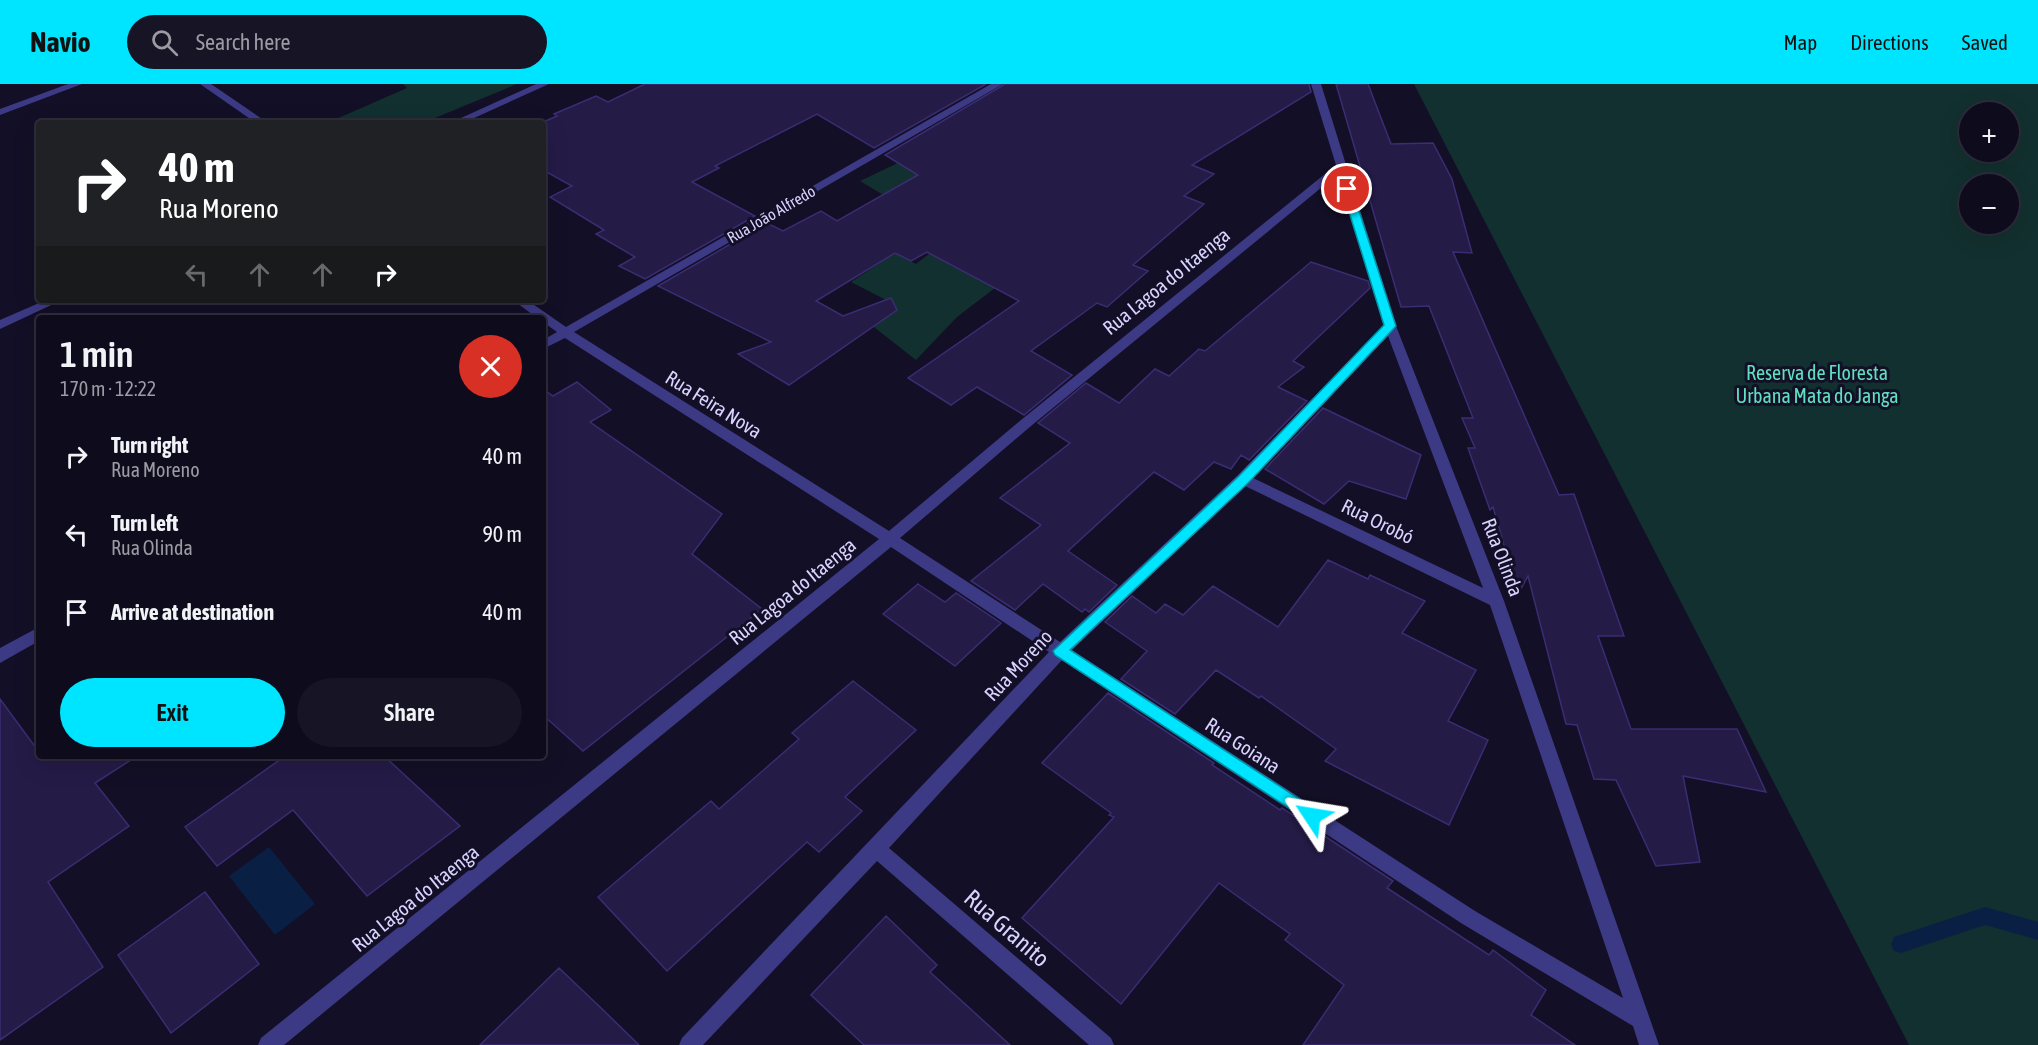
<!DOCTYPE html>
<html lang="en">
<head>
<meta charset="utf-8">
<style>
	:root { --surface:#0e0b1c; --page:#171425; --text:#f1f3f6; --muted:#9b9ba3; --line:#2e2b3b; --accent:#00e5ff }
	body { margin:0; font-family:"Asap Condensed",sans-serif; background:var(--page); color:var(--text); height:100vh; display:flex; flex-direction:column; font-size:22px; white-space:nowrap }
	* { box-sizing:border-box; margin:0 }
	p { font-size:20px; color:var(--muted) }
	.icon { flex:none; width:33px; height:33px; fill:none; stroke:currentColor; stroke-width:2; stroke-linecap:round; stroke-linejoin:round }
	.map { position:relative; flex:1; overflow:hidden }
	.panel { position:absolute; left:36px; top:231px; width:510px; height:444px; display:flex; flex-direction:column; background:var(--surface); border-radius:6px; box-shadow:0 6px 24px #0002,0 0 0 2px var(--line) }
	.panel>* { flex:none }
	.banner { position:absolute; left:36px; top:36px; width:510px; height:183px; border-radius:6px; box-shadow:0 6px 24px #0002,0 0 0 2px var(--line); background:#202124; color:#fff; overflow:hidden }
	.buttons { position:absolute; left:1959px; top:18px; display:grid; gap:12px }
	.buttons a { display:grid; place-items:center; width:60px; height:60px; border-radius:50%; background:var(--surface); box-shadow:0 6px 24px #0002,0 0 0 2px var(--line); font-size:30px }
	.pin { position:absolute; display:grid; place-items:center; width:51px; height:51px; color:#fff; margin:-26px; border:3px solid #fff; border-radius:50%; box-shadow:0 2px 6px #0007 }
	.me { position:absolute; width:66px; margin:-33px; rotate:303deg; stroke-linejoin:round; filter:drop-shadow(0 0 4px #0008) }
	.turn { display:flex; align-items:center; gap:21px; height:126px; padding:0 24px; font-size:27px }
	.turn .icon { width:78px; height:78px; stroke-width:2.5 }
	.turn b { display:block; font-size:42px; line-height:51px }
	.lanes { display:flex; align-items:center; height:57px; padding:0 24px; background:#0003; justify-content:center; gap:30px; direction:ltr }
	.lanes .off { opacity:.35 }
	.round { display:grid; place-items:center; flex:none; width:63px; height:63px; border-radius:32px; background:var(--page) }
	.summary { display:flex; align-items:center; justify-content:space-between; height:102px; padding:0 24px }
	h1 { font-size:36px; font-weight:600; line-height:45px }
	.action { display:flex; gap:12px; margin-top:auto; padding:12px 24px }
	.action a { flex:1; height:69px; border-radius:36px; background:var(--accent); color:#111; font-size:24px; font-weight:600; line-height:69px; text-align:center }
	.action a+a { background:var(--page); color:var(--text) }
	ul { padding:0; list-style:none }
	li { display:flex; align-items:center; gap:18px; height:78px; padding:0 24px }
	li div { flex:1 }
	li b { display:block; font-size:22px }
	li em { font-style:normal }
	header { display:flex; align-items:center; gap:36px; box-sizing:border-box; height:84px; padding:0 30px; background:var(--accent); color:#111 }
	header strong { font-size:28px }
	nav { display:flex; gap:33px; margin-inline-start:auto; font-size:21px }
	.search { width:420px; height:54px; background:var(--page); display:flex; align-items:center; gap:15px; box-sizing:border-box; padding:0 21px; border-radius:33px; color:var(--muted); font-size:22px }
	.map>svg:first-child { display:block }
	.green { fill:#12302f; fill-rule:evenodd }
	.water { fill:#0a1f44 }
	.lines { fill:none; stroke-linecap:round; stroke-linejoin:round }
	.stream { fill:#0a1f44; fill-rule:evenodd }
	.building { fill:#241b47; stroke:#3b2d73; stroke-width:1.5 }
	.minor { fill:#3d3a85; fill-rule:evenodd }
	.route { fill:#00e5ff; stroke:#0095a6; stroke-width:1.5 }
	.labels { text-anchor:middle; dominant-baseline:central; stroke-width:6; stroke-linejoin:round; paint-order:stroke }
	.far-street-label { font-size:16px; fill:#d9d4ff; stroke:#130f26 }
	.street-label { font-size:20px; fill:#d9d4ff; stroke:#130f26 }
	.park-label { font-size:20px; fill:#5fe0c0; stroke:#130f26 }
	.near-street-label { font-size:24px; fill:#d9d4ff; stroke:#130f26 }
</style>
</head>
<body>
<header>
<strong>Navio</strong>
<div class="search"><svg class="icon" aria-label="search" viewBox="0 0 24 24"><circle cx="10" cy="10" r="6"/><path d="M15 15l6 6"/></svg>Search here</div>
<nav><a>Map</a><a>Directions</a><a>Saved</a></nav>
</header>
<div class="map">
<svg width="2038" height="961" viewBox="0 0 2038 961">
	<rect width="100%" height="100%" fill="#130f26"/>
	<path class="green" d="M403,0H517L423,39H327L407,4Z
		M1414,0H2038V961H1909ZM2008,28V68H1970V28ZM2008,100V140H1970V100Z
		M900,78L1020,133L1012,191L957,233L916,276L870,240L886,216L851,198L895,169L916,180L952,152L860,97Z"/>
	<path class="water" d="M269,763L315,820L275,851L229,792Z"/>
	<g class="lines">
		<path class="stream" d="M1985,823L2038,838V856L1985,841L1901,869L1894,867L1891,860L1894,853Z"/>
	</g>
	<path class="building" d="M645,0H986L874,64L817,30L715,82L719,84L692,98L755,132L645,195L619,182L635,173L596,150L604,146L550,113L572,102L543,86V38L557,32L554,30L596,12L608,18Z
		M1005,0H1309L1311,8L1192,81L1214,90L1184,112L1204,120L1133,181L1148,187L1107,223L1097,219L1031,267L1072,291L1024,331L977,303L951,321L908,294L1019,217L927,168L911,177L895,169L816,217L843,232L891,214L897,226L789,301L738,270L771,258L658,202L767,139L783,147L821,127L837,137L918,91L885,71Z
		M1336,0H1368L1391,60L1433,59L1452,95L1472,169L1453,168L1559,411L1574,410L1624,552H1598L1631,645H1737L1766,708L1683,692L1700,778L1656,782L1616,696L1594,695L1577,641L1566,640L1528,492L1518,510L1493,423L1490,426L1468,364H1475L1462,334H1473L1429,222L1401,223Z
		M1311,178L1368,197L1370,204L1293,277L1304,283L1278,303L1307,317L1249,376L1241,371L1231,385L1214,378L1184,406L1154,388L1068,467L1117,501L1089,528L1085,525L1082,528L1043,500L1015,526L971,497L1041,441L1000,414L1070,359L1038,339L1086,299L1119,319L1155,285L1169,292L1199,265L1205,267Z
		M577,298L611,326L590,338L722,430L692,470L762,525L583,667L543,631V305L553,312Z
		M1323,324L1421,371L1406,415L1349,397L1324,420L1265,385Z
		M1328,476L1368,495L1370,491L1425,517L1402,549L1476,586L1448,637L1488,656L1449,741L1325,677L1336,665L1261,612L1259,614L1216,586L1175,630L1121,595L1147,567L1105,538L1132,512L1156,529L1165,520L1183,531L1213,502L1278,543Z
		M918,500L945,518L956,509L1001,539L955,582L883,530Z
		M853,597L916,646L845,713L862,727L819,768L807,758L667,887L598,813L711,717L719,725L799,655L792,649Z
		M1108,609L1214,679L1212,681L1280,726L1282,724L1393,797L1387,804L1489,871L1493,866L1546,906L1531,931L1575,961H1303L1344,901L1285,856L1290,850L1219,799L1121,920L1022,834L1114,733L1109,731L1111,729L1042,679Z
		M0,615L39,668V672H137L95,699L129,742L48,798L103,883L0,956Z
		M285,672H384L460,742L367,812L293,726L217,782L185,743Z
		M205,808L259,880L171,949L118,871Z
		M886,832L937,881L930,888L1010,961H864L811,911Z
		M559,884L600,923L639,961H480Z"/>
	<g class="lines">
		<path class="minor" d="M68,0H82L0,31V25Z
			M200,0H211L268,39H256Z
			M536,0H549L463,39H450Z
			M991,0H1003L574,248L889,447L1021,336L1336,81L1311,0H1321L1396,242L1504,517L1659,961H1639L1633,942L1461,839L1062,576L889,764L1111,954L1114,961H1089L877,777L703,961H679L682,954L1049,568L891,463L284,961H258L261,954L879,455L565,254L543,265V256L557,248L543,238V234H537L513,216H527L566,243ZM1338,90L1384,241L1238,391L1060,558L900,454L1031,342ZM1388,252L1483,504L1253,394ZM1245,402L1490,521L1623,914L1475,827L1072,566Z
			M46,216H62L0,245V236Z
			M39,543V557L0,579V564Z"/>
	</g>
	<path class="route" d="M1347,102L1352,105L1396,242L1248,399L1070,566L1318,727L1321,732L1318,737L1312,739L1055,571L1053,567L1239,392L1384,241L1342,105Z"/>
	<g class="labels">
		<g class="far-street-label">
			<text transform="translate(771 130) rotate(-30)">Rua João Alfredo</text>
		</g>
		<g class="street-label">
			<text transform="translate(1166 197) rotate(-39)">Rua Lagoa do Itaenga</text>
			<text transform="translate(714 320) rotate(32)">Rua Feira Nova</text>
			<text transform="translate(1378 437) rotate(26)">Rua Orobó</text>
			<text transform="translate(1503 473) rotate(69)">Rua Olinda</text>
			<text transform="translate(792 507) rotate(-39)">Rua Lagoa do Itaenga</text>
			<text transform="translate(1018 581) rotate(-47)">Rua Moreno</text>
			<text transform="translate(1243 661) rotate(33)">Rua Goiana</text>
			<text transform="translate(415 814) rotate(-39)">Rua Lagoa do Itaenga</text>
		</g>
		<g class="park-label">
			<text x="1817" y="288">Reserva de Floresta<tspan x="1817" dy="23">Urbana Mata do Janga</tspan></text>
		</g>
		<g class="near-street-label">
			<text transform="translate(1007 844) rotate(41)">Rua Granito</text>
		</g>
	</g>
</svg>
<div class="buttons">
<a>+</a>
<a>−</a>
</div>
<div class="pin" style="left:1347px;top:105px;background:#d93025"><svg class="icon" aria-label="arrive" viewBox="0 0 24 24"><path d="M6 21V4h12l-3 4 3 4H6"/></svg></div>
<svg class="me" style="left:1312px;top:732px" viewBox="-20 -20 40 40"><path d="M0-17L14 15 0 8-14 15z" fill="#00e5ff" stroke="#fff" stroke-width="4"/></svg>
<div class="banner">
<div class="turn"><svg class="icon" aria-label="right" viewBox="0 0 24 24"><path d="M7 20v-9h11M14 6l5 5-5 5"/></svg><div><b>40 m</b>Rua Moreno</div></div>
<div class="lanes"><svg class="icon off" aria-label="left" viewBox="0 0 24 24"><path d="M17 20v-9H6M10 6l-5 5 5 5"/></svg><svg class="icon off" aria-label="ahead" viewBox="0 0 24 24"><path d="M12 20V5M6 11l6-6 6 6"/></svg><svg class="icon off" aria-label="ahead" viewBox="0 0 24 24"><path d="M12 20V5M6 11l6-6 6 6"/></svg><svg class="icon" aria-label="right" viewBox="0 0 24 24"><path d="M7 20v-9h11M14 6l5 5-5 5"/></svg></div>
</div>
<section class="panel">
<div class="summary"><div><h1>1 min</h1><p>170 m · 12:22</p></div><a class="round" style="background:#d93025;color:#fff"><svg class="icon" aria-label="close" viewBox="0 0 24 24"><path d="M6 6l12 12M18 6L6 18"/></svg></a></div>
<ul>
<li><svg class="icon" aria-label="right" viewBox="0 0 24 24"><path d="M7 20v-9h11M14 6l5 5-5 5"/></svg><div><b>Turn right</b><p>Rua Moreno</p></div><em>40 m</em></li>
<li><svg class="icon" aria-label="left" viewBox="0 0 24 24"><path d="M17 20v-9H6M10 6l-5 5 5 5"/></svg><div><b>Turn left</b><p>Rua Olinda</p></div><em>90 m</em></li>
<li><svg class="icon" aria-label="arrive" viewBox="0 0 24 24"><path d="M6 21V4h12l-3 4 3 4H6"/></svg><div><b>Arrive at destination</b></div><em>40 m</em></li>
</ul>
<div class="action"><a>Exit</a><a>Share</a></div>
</section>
</div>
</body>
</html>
